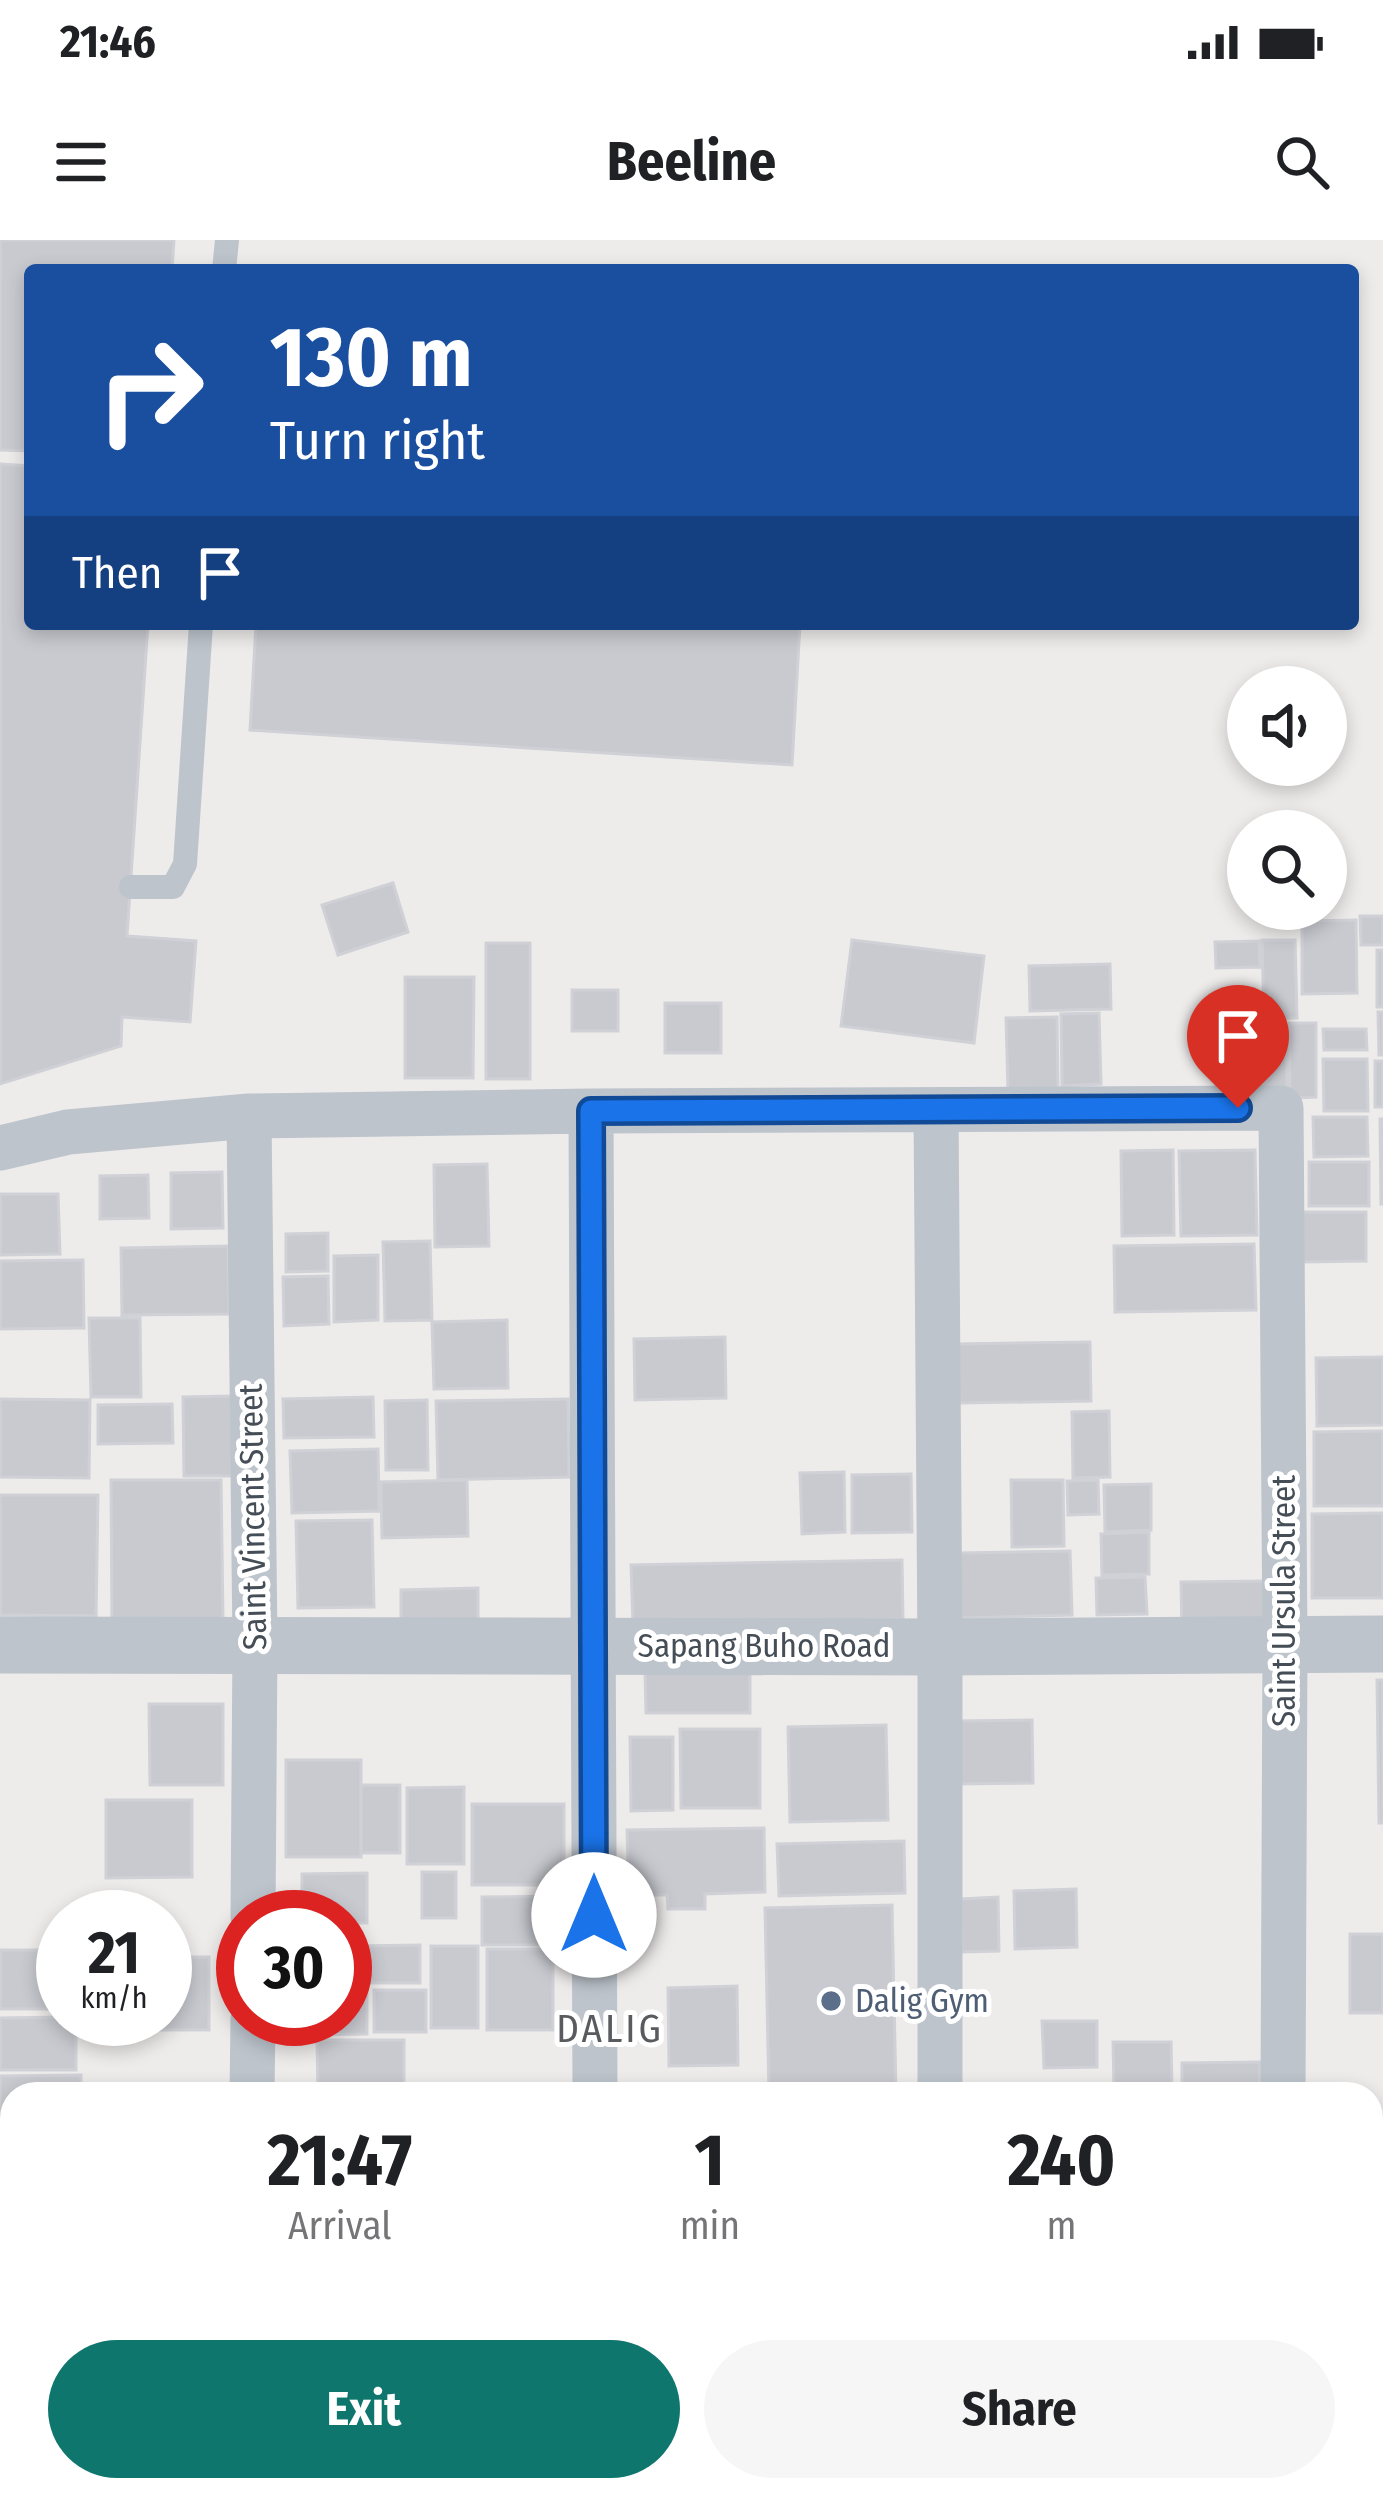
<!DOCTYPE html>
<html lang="en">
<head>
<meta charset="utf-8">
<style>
	:root { --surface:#fff; --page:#f6f6f6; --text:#202124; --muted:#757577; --accent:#0f766e }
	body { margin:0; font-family:"Fira Sans Condensed",sans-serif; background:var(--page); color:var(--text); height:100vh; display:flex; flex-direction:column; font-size:45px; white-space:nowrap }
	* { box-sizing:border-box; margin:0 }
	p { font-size:39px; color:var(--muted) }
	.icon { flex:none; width:66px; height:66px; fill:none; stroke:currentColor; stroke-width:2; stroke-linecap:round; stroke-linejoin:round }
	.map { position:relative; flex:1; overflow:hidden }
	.side { position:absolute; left:0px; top:1842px; width:1383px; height:420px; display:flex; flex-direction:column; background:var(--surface); border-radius:36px 36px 0 0; box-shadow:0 6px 18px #0003 }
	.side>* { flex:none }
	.top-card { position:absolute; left:24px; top:24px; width:1335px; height:366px; border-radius:12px; box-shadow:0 6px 18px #0003; background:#1a4fa0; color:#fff; overflow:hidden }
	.tools { position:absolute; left:1227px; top:426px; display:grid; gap:24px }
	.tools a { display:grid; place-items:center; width:120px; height:120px; border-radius:50%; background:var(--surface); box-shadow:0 6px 18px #0003; font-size:60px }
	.speed { position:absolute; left:36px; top:1650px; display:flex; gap:24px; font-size:60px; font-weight:700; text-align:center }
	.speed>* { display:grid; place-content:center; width:156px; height:156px; border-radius:50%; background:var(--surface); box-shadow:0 6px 18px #0003; line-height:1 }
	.speed small { font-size:30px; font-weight:400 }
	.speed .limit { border:18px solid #d22; background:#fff; color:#111 }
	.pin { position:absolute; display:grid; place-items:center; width:102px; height:102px; color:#fff; margin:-123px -51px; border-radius:50% 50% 50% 0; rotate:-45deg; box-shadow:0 0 12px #0007 }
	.pin .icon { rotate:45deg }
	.me { position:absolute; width:132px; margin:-66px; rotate:0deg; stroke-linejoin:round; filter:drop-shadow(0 0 9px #0008) }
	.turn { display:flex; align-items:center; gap:42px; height:252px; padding:0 48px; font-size:54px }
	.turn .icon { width:156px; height:156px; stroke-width:2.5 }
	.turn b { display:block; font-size:84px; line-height:102px }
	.then { display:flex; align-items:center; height:114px; padding:0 48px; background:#0003; gap:24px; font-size:45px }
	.eta { display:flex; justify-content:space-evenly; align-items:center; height:204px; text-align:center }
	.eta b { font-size:72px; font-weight:700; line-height:84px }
	.action { display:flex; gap:24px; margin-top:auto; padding:24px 48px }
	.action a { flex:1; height:138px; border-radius:72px; background:var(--accent); color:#fff; font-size:48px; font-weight:700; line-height:138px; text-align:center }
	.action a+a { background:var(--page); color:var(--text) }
	.status { display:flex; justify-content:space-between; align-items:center; height:84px; padding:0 60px; background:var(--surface); direction:ltr }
	.status svg { height:33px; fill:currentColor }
	header { display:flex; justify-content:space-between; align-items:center; height:156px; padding:0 48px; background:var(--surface); font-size:54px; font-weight:700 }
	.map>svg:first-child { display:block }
	.building { fill:#c8cad0; stroke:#cfd1d6; stroke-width:3 }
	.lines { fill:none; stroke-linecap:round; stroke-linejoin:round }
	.service { stroke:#bdc4cc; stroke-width:24 }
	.minor { stroke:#bdc4cc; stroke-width:45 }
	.tertiary { stroke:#bdc4cc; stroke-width:57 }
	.route-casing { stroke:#114b97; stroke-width:30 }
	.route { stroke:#1a73e8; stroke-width:21 }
	.service-dot { fill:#5c6f8a; stroke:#fff; stroke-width:4.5 }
	.labels { text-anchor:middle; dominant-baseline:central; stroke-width:10; stroke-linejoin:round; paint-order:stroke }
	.street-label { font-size:33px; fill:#454d56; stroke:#fff }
	.service-label { font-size:33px; fill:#4e5e75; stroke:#fff; text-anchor:start }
	.quarter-label { font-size:39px; letter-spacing:3px; fill:#595b5f; stroke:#fff }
</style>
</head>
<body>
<div class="status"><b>21:46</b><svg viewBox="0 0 49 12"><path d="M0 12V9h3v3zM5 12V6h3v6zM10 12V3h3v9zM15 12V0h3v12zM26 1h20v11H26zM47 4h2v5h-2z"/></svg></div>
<header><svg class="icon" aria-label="menu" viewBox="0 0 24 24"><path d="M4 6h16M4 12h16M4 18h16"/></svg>Beeline<svg class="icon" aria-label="search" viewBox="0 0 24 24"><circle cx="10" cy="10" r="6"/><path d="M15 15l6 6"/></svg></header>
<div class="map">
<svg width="1383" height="2262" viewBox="0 0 1383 2262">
	<rect width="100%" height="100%" fill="#eeebeb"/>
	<path class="building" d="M0,0H174L172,30H30V211L0,210Z
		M0,224L30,226V384H148L127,696L196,701L190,782L122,777L121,806L0,844Z
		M256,384H800L792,525L250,490Z
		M393,643L408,692L338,715L322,665Z
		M1360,676H1383V705H1361Z
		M1356,680L1357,753L1302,754V681Z
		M852,700L984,716L974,803L841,786Z
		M1262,700H1295L1297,778L1264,779Z
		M1259,701L1260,727L1216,728L1215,702Z
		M486,703H530V839H486Z
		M1377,710H1383V767H1377Z
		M1110,724L1111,769L1030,771L1029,726Z
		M405,737H474L473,838H405Z
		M572,750H618V791H572Z
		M665,763H721V813H665Z
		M1378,772H1383V815H1379Z
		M1099,773L1101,844L1062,846L1061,774Z
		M1057,777L1058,850L1008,851L1006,778Z
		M1289,783H1316V857L1290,858Z
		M1286,786L1287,847L1216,849L1215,788Z
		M1323,789H1366L1367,810H1324Z
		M1323,819H1367L1368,871H1324Z
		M1375,821H1383V867H1375Z
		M1313,877H1367L1368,916L1314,917Z
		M1380,879H1383V964H1381Z
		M1173,910L1174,995L1122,996L1121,911Z
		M1255,910L1257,995L1181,996L1179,911Z
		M1309,922H1369V966H1309Z
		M487,924L489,1006L435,1007L434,925Z
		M222,932L223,988L171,989V933Z
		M148,935L149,978L100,979V936Z
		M0,954H58L60,1014L0,1015Z
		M1302,972H1366V1021L1303,1022Z
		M328,993V1031L286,1032V994Z
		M430,1001L432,1080L385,1081L383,1002Z
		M1254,1004L1256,1070L1115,1072L1114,1006Z
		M228,1006L229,1074L122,1075L121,1008Z
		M378,1015V1080L334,1082V1016Z
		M83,1020L84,1088L0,1089V1021Z
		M328,1036L329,1084L284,1086L283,1037Z
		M89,1078H140L141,1157H91Z
		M507,1080L508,1148L434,1149L432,1082Z
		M725,1097L726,1158L635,1160L634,1099Z
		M1090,1102L1091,1161L959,1163L957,1104Z
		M1383,1117V1185L1317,1186L1316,1118Z
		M231,1156L232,1236H184L183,1157Z
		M373,1157L374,1197L284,1198L283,1159Z
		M0,1159L90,1160L89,1238L0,1237Z
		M568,1159L569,1237L438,1240L436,1161Z
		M427,1160L428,1230H386L385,1161Z
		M172,1164L173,1203L98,1204V1165Z
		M1109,1171L1110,1237L1073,1238L1072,1172Z
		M1383,1191V1266H1314V1192Z
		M378,1209L379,1271L292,1273L290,1211Z
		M844,1232L845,1292L802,1294L800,1233Z
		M911,1234L912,1292L852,1293V1235Z
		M111,1240H221L223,1379L112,1380Z
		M467,1240L468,1296L382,1298L381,1242Z
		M1011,1240H1063L1064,1306L1012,1307Z
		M1098,1240L1099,1274L1068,1275L1067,1241Z
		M1151,1244V1290L1105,1292L1104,1245Z
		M0,1255H98L96,1376L0,1375Z
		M1383,1273V1358H1312V1274Z
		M372,1280L374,1367L298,1368L296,1281Z
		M1149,1292V1334L1102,1335L1101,1294Z
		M1070,1311L1072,1375L960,1378L959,1313Z
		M902,1320L903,1379L633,1385L631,1325Z
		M1145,1337L1147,1374L1097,1375L1096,1338Z
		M1266,1341V1392L1182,1394L1181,1342Z
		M478,1348V1381L401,1383V1350Z
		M645,1431H750V1473H646Z
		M1377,1440H1383V1583H1379Z
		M149,1464H223V1545H150Z
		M1032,1480L1033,1543L953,1544L952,1481Z
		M886,1485L888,1580L790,1582L788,1487Z
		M680,1489H760V1568H681Z
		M630,1497H673V1570L631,1571Z
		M286,1520H361V1617H286Z
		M361,1545H400V1613H361Z
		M464,1547V1624H407V1548Z
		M106,1560H192V1637L106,1638Z
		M472,1564H564V1645H472Z
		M764,1588L765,1652L705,1654V1669H668L667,1655H629L627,1590Z
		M904,1601L905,1653L779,1656L777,1604Z
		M422,1632H456V1678H422Z
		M367,1633V1683H345V1677H302V1634Z
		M1076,1649L1077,1707L1015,1709L1014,1651Z
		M566,1656V1705H482V1657Z
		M998,1657L999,1711L962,1712L961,1659Z
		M892,1665L896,1854H769L765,1668Z
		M1350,1694H1383V1773H1350Z
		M345,1701H351V1742H345Z
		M420,1705V1743H357V1706Z
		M431,1706H478V1788H431Z
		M487,1709H553V1790H487Z
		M0,1710H48V1769H0Z
		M165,1717H209V1790H129V1779H165Z
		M737,1746L738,1825L669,1826L668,1748Z
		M345,1748H367V1794L288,1795V1779H345Z
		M374,1750H426V1792H374Z
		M63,1777L76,1779V1830H0V1778Z
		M1042,1781H1097V1827L1044,1828Z
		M317,1800H404V1854H318Z
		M1113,1802H1171L1172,1847L1114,1848Z
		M1260,1822V1854H1182V1823Z
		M81,1835V1854H12V1878H0V1836Z
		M7,1952H12V2026H8Z
		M1371,1978H1383V2042H1371Z
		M0,2026H12V2057H0Z
		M0,2063H12V2105L0,2106Z
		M0,2111H12V2151H0Z
		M0,2154H12V2182H0Z
		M0,2187H12V2250H29V2255H0Z"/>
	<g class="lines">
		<path class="service" d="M224,30L227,0
			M131,647H173L185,624L201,384"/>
		<path class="minor" d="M936,870L940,1407V1854
			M591,871L595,1854
			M249,876L255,1404L253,1677
			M0,908L68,892L249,876L591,871L1281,868L1285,1406L1283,1854
			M252,1854L253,1779
			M1371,2176H1383
			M596,2250V2262
			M250,2262V2250
			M872,2262L881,2250"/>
		<path class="tertiary" d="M0,1405L940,1407L1383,1404"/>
	</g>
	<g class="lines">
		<g class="route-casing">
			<path id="route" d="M594,1675L591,871L1238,868"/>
		</g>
		<use href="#route" class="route"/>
	</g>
	<circle class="service-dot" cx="831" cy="1761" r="12"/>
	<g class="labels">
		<g class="street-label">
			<text transform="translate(253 1277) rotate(-91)">Saint Vincent Street</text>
			<text transform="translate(1284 1361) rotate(-90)">Saint Ursula Street</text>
			<text x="764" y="1406">Sapang Buho Road</text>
		</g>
		<g class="service-label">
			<text x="855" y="1761">Dalig Gym</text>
		</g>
		<g class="quarter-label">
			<text x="610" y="1789">DALIG</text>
		</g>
	</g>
</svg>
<div class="tools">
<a><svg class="icon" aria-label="sound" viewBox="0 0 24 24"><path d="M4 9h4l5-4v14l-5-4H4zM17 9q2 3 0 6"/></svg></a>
<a><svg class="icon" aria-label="search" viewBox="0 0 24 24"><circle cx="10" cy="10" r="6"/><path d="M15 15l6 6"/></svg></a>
</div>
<div class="speed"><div>21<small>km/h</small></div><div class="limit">30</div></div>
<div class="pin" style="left:1238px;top:868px;background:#d93025"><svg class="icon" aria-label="arrive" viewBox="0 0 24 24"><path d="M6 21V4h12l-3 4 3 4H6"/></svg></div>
<svg class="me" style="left:594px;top:1675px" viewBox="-20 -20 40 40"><circle r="19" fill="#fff"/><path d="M0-13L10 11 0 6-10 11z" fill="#1a73e8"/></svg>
<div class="top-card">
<div class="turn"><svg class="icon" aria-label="right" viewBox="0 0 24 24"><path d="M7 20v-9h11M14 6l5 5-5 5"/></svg><div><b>130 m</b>Turn right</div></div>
<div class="then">Then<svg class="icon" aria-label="arrive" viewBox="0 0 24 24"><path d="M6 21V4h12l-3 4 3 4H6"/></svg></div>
</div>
<section class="side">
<div class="eta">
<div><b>21:47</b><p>Arrival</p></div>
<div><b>1</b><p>min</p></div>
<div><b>240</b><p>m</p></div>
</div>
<div class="action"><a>Exit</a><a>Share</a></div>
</section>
</div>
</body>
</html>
